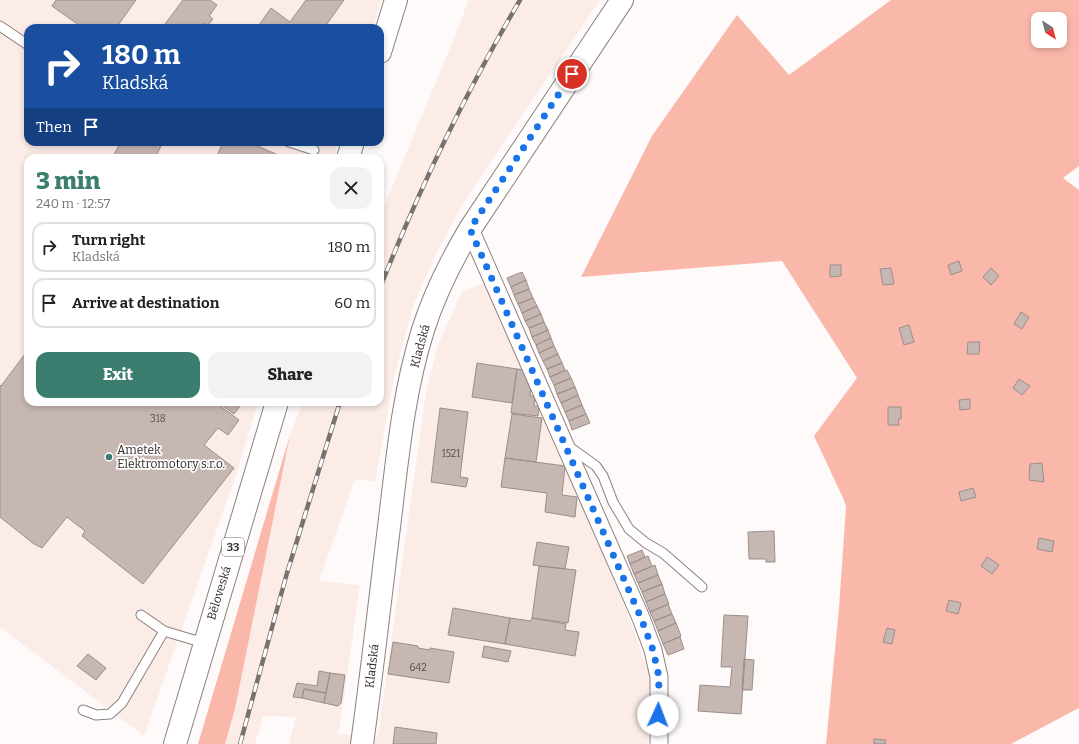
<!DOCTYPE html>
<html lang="en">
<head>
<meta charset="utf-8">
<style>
	:root { --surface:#fff; --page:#f2f2f2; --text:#222; --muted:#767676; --line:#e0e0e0; --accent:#3b7d6e }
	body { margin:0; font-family:Bitter,serif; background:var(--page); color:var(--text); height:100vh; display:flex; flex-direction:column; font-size:15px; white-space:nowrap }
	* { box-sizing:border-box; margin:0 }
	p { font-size:13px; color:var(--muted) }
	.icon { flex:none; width:22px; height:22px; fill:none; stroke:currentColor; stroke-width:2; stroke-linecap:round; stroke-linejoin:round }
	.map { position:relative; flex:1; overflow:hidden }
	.panel { position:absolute; left:24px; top:154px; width:360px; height:252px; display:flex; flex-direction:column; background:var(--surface); border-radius:12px; box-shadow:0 2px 6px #0003 }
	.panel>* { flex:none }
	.top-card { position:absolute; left:24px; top:24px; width:360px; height:122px; border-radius:12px; box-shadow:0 2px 6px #0003; background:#1a4fa0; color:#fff; overflow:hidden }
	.needle { width:26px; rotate:144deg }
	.tools { position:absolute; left:1031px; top:12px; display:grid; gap:8px }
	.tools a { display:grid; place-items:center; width:36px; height:36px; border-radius:8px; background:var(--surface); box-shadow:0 2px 6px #0003; font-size:20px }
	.pin { position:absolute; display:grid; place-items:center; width:34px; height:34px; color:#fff; margin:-17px; border:2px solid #fff; border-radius:50%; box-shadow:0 1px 4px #0007 }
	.me { position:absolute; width:44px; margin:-22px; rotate:2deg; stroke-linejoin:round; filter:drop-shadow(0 0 3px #0008) }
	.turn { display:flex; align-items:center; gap:14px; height:84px; padding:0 12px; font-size:18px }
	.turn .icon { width:52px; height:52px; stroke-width:2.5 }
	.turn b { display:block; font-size:28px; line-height:34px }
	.then { display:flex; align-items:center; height:38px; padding:0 12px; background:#0003; gap:8px; font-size:15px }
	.round { display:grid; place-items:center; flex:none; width:42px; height:42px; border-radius:12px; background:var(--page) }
	.head { display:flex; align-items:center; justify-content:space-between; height:68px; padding:0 12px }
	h1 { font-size:24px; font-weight:800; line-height:30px; color:var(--accent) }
	.primary-button { display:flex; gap:8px; margin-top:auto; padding:8px 12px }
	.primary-button a { flex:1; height:46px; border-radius:12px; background:var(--accent); color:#fff; font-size:16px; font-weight:800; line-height:46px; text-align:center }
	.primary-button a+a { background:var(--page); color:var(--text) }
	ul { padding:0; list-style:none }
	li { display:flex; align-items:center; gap:12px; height:50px; margin:0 8px 6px; padding:0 4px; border:2px solid var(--line); border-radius:12px }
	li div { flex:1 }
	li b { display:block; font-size:15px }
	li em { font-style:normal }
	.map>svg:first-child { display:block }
	.built { fill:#fcece8 }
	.green { fill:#fab8ab; fill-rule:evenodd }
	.building { fill:#c7b7b3; stroke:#9d8d8a }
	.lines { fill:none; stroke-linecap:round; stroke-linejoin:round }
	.service-casing { stroke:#8f807d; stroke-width:11 }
	.minor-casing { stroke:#8f807d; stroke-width:19 }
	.secondary-casing { stroke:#8f807d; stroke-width:24 }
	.primary-casing { stroke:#8f807d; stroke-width:24 }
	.service { stroke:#fff; stroke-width:9 }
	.minor { stroke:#fff; stroke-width:17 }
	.secondary { stroke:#fff; stroke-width:22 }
	.primary { stroke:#fff; stroke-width:22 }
	.rail-casing { stroke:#777270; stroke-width:4.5 }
	.rail { stroke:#fff; stroke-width:3; stroke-dasharray:9; stroke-linecap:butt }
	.route { stroke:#1a73e8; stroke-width:7; stroke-dasharray:0 12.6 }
	.poi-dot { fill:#3b7d6e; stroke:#fff; stroke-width:1.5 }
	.labels { text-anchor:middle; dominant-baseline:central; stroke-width:3.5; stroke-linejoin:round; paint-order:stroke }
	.number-label { font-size:10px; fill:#564d4b }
	.shield { fill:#fff; stroke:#6e6a68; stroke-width:1 }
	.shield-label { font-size:11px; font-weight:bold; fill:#302a28 }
	.street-label { font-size:12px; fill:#302a28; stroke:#fff }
	.poi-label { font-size:12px; fill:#302a28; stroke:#fff; text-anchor:start }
</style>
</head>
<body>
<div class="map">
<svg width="1079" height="744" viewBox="0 0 1079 744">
	<rect width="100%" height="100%" fill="#fefafa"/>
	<path class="built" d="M0,0H381L373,28H28V142H338L333,158H28V402H258L236,475L144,736L0,627Z
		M468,0H600L464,202L435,256L413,306L394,378L375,482L355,479L319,581L360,585L343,705L338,734L378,737L425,398L437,347L462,292L486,282L563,466L573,465L652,681L648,743L647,744H289L296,717L263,716L255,744H225L235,709L290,435L303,402H380V216L460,24Z"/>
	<path class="green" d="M891,0H1079V166L1063,178L1079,190V708L1011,744H826L839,608L846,507L844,500L814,436L857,378L782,261L581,277L652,136L737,15L789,75ZM1038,19H1060V41H1038Z
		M290,435L235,709L225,744H198Z"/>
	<path class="building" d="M56,0H136L116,28H83L52,6Z
		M183,0H210L217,5L209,16L213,19L207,26L203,23L200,28H162Z
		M306,0H344L324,28H257L271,8L290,22Z
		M121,142H163L155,158H112Z
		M223,142H248L285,158H216Z
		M959,261L962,271L951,275L948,265Z
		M830,265H841V276L830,277Z
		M891,268L894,284L883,285L880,269Z
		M991,268L999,276L991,285L983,277Z
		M522,272L526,280L511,287L507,278Z
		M526,280L529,289L514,295L511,287Z
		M529,289L533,298L518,304L514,295Z
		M533,298L537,306L522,313L518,304Z
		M537,306L541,314L525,321L522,313Z
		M1021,312L1029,317L1022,329L1014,324Z
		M541,314L544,322L529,328L525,321Z
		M544,322L548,330L532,337L529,328Z
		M909,325L914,342L904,345L899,328Z
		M548,330L551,338L536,345L532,337Z
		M551,338L554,346L539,353L536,345Z
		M968,342H980L979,354H967Z
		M554,346L558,354L543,361L539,353Z
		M28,350V402H215L239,420L228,435L218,428L204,445L234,468L143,584L82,536L85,531L67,517L42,548L34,544L0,517V385L1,386Z
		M558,354L562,363L547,369L543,361Z
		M477,363L517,369L512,403L472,397Z
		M562,363L565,370L550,377L547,369Z
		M517,369L524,370L531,387L530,396H535L534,406H539L538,416L511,413Z
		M567,370L571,378L554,385L550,377Z
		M571,378L575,387L557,394L554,385Z
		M1019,379L1030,386L1022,395L1013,388Z
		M575,387L578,395L561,403L557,394Z
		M578,395L582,405L565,412L561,403Z
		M970,399V409L960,410L959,400Z
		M218,402H243L234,414Z
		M582,405L586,414L569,421L565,412Z
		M888,407H901V419H898L899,425H888Z
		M440,408L468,412L460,477L468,478L466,487L431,482Z
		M512,414L542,418L536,462L505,458Z
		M586,414L590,423L572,430L569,421Z
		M505,458L565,466L562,495L577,497L575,517L545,512L547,493L501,487Z
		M1042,463L1044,482L1029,480L1030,464Z
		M973,488L976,497L961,501L959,492Z
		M774,531L775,562H766V559H749L748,532Z
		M1039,538L1054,541L1052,552L1037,549Z
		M537,542L569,547L565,569L533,565Z
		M642,550L645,557L630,564L627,556Z
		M648,556L652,566L634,574L630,564Z
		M987,557L999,565L992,574L981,566Z
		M655,565L658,575L638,583L634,574Z
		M539,566L576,570L568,623L532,618Z
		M658,575L662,584L642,592L638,583Z
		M662,584L665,594L646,602L642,592Z
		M665,594L669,604L650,612L646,602Z
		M949,600L961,603L958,614L946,611Z
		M668,604L672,614L654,621L650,612Z
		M453,608L510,618L505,644L448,635Z
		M672,614L676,623L658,631L654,621Z
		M724,615L748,616L741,714L698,711L700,685L730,687L732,667H721Z
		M510,618L531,621L532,618L566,624L565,630L579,632L575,656L505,644Z
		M676,623L681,636L663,644L658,631Z
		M887,628L895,630L892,644L883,642Z
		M680,637L684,649L668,655L663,644Z
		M393,642L418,646V648L430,650V648L454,652L449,683L388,674Z
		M484,646L511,651L508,662L482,657Z
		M88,654L106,668L96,680L77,666Z
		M744,659L754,660L752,690H742Z
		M319,671L330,673L326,693L304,689L302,698L293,697L297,683L317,686Z
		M330,673L345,675L341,703L338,706L324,703Z
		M304,689L326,693L324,703L302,698Z
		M395,727L437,733L436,744H393Z
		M874,739L886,740L885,744H874Z"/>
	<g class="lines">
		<g class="service-casing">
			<path id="service" d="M0,26L28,45
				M289,142L314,150
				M568,446L596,466L603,476L613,502L629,529L646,543L663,553L702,587
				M141,615L164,631
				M83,710L96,715L110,714L122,703L164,631L204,643"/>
		</g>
		<g class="minor-casing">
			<path id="minor" d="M470,229L641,618L653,650L659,677V744"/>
		</g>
		<g class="secondary-casing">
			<path id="secondary" d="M362,744C372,672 380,600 389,527C397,462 403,393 423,330C434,295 451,261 470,229L622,0"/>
		</g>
		<g class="primary-casing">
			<path id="primary" d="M380,52L396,0
				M348,158L353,142
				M175,744L277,402"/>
		</g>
		<use href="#service" class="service"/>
		<use href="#minor" class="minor"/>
		<use href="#secondary" class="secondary"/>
		<use href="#primary" class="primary"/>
		<g class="rail-casing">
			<path id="rail" d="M380,288C419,189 466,92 520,0
				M240,744L287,573L340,402"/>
		</g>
		<use href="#rail" class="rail"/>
	</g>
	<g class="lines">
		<path class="route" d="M572,74L470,229L641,618L653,650L659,677L658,715"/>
	</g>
	<circle class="poi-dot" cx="109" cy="457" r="4"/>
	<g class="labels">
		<g class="number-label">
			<text x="158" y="419">318</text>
			<text x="451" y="454">1521</text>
			<text x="418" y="668">642</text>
		</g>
		<rect class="shield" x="222" y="538" width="22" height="18" rx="3"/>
		<g class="shield-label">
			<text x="233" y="547">33</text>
		</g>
		<g class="street-label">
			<text transform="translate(420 346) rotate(-75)">Kladská</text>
			<text transform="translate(219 593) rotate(-73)">Běloveská</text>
			<text transform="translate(372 666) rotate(-83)">Kladská</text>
		</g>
		<g class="poi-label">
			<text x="117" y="450">Ametek<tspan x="117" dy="14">Elektromotory s.r.o.</tspan></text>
		</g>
	</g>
</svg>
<div class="tools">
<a><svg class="needle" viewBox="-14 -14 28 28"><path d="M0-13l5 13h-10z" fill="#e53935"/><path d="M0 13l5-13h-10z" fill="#767676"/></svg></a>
</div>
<div class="pin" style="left:572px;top:74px;background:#d93025"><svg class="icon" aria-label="arrive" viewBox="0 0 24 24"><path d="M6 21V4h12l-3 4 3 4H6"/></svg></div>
<svg class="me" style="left:658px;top:715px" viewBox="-20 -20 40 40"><circle r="19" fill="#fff"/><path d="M0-13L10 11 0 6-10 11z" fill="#1a73e8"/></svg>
<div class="top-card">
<div class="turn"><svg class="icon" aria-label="right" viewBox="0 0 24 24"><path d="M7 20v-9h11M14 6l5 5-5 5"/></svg><div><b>180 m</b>Kladská</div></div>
<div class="then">Then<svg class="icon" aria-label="arrive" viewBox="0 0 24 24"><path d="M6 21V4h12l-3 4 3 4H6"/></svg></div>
</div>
<section class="panel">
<div class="head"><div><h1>3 min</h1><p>240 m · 12:57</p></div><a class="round"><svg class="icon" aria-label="close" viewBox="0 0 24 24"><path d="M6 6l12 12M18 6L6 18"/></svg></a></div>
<ul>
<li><svg class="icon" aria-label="right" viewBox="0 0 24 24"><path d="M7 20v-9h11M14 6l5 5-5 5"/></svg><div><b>Turn right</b><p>Kladská</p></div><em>180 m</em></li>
<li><svg class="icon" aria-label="arrive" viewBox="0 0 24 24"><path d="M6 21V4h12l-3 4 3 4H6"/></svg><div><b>Arrive at destination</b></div><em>60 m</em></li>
</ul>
<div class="primary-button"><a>Exit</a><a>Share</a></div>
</section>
</div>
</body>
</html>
